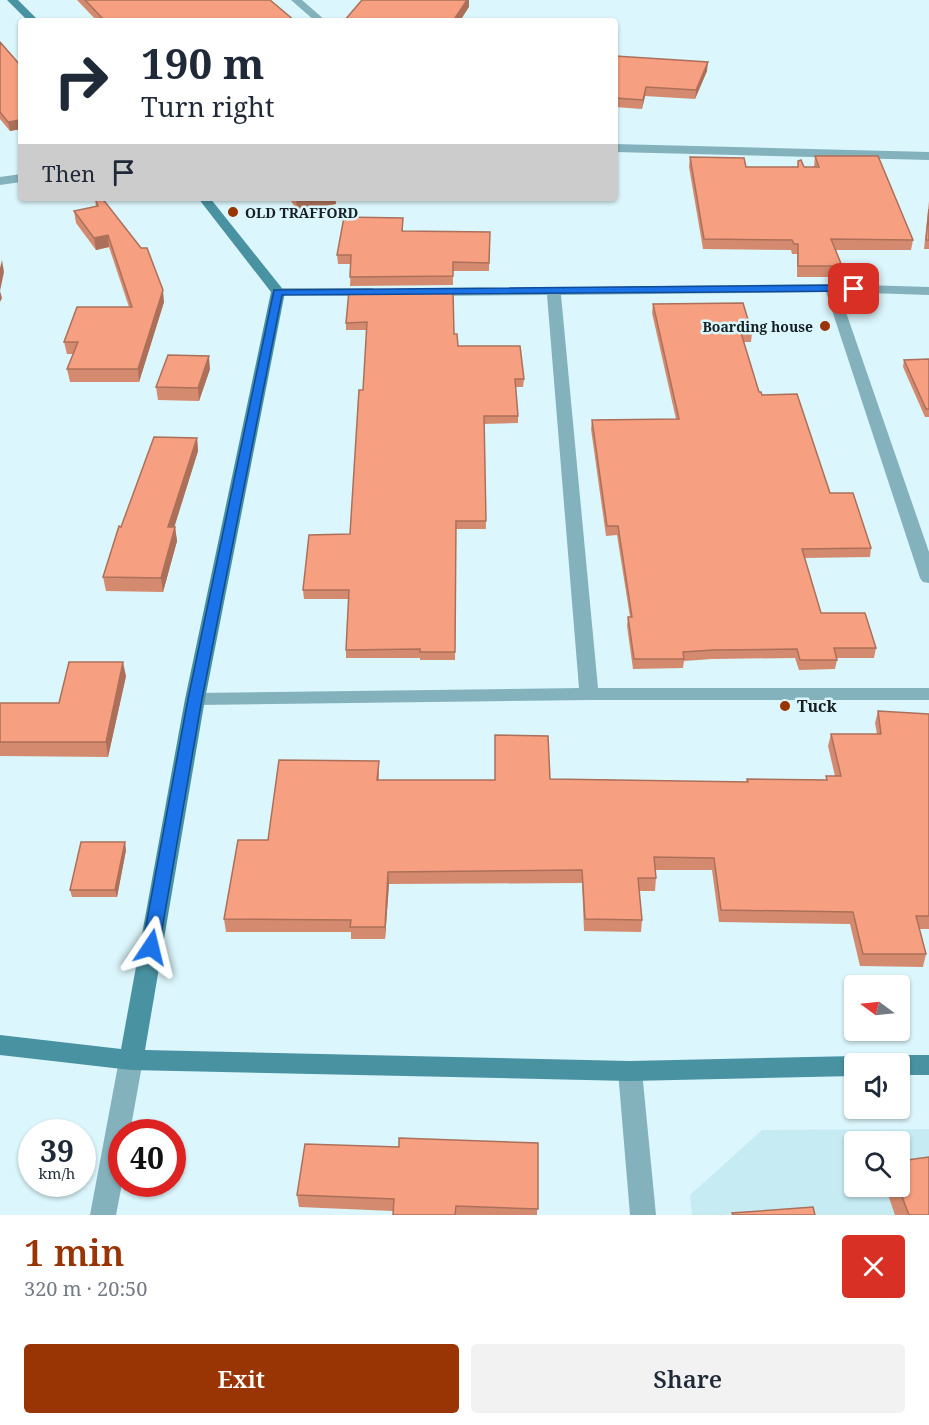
<!DOCTYPE html>
<html lang="en">
<head>
<meta charset="utf-8">
<style>
	:root { --surface:#fff; --page:#f2f2f3; --text:#1f2937; --muted:#747a83; --accent:#993404 }
	body { margin:0; font-family:"Noto Serif",serif; background:var(--page); color:var(--text); height:100vh; display:flex; flex-direction:column; font-size:22px; white-space:nowrap }
	* { box-sizing:border-box; margin:0 }
	p { font-size:20px; color:var(--muted) }
	.icon { flex:none; width:33px; height:33px; fill:none; stroke:currentColor; stroke-width:2; stroke-linecap:round; stroke-linejoin:round }
	.map { position:relative; height:1215px; overflow:hidden }
	.sheet { display:flex; flex-direction:column; background:var(--surface); flex:1 }
	.sheet>* { flex:none }
	.top-card { position:absolute; left:18px; top:18px; width:600px; height:183px; border-radius:6px; box-shadow:0 2px 4px #0004; background:#fff; color:var(--text); overflow:hidden }
	.needle { width:39px; rotate:285deg }
	.fabs { position:absolute; left:844px; top:975px; display:grid; gap:12px }
	.fabs a { display:grid; place-items:center; width:66px; height:66px; border-radius:6px; background:var(--surface); box-shadow:0 2px 4px #0004; font-size:30px }
	.speed { position:absolute; left:18px; top:1119px; display:flex; gap:12px; font-size:30px; font-weight:700; text-align:center }
	.speed>* { display:grid; place-content:center; width:78px; height:78px; border-radius:50%; background:var(--surface); box-shadow:0 2px 4px #0004; line-height:1 }
	.speed small { font-size:15px; font-weight:400 }
	.speed .limit { border:9px solid #d22; background:#fff; color:#111 }
	.pin { position:absolute; display:grid; place-items:center; width:51px; height:51px; color:#fff; margin:-26px; border-radius:12px; box-shadow:0 3px 9px #0006 }
	.me { position:absolute; width:66px; margin:-33px; rotate:10deg; stroke-linejoin:round; filter:drop-shadow(0 0 4px #0008) }
	.turn { display:flex; align-items:center; gap:21px; height:126px; padding:0 24px; font-size:27px }
	.turn .icon { width:78px; height:78px; stroke-width:2.5 }
	.turn b { display:block; font-size:42px; line-height:51px }
	.then { display:flex; align-items:center; height:57px; padding:0 24px; background:#0003; gap:12px; font-size:22px }
	.round { display:grid; place-items:center; flex:none; width:63px; height:63px; border-radius:6px; background:var(--page) }
	.head { display:flex; align-items:center; justify-content:space-between; height:102px; padding:0 24px }
	h1 { font-size:36px; font-weight:600; line-height:45px; color:var(--accent) }
	.action { display:flex; gap:12px; margin-top:auto; padding:12px 24px }
	.action a { flex:1; height:69px; border-radius:6px; background:var(--accent); color:#fff; font-size:24px; font-weight:600; line-height:69px; text-align:center }
	.action a+a { background:var(--page); color:var(--text) }
	.map>svg:first-child { display:block }
	.built { fill:#c7ebf3; fill-rule:evenodd }
	.lines { fill:none; stroke-linecap:round; stroke-linejoin:round }
	.street { fill:#84b2bc; fill-rule:evenodd }
	.secondary { fill:#4992a1; fill-rule:evenodd }
	.wall { fill:#d48a6f }
	.shaded-wall { fill:#ac705a }
	.building { fill:#f6a081; stroke:#ac705a; stroke-width:1.5 }
	.route { fill:#1a73e8; stroke:#114b97; stroke-width:1.5 }
	.poi-dot { fill:#993404; stroke:#dbf6fc; stroke-width:2 }
	.labels { text-anchor:middle; dominant-baseline:central; stroke-width:5; stroke-linejoin:round; paint-order:stroke }
	.far-poi-label { font-size:14px; font-weight:bold; fill:#162022; stroke:#dbf6fc; text-anchor:start }
	.poi-label { font-size:16px; font-weight:bold; fill:#162022; stroke:#dbf6fc; text-anchor:start }
</style>
</head>
<body>
<div class="map">
<svg width="929" height="1215" viewBox="0 0 929 1215">
	<rect width="100%" height="100%" fill="#dbf6fc"/>
	<path class="built" d="M929,1129V1215H692L690,1195L762,1130ZM855,1142H900V1186H855Z"/>
	<g class="lines">
		<path class="street" d="M291,0H302L326,21H315Z
			M615,144L929,152V160L615,152Z
			M21,174V182L0,185V177Z
			M831,284L929,287V295L839,292L929,552V583L923,582L920,578L826,292L561,295L598,688H929V700H589L195,705L188,704L185,699L188,694L195,693L579,688L547,295L430,296L423,292L425,289Z
			M278,288H372L379,292L372,296L273,295L271,292L273,289Z
			M131,1050L140,1053L143,1060L130,1132H122V1184L116,1215H90L119,1060L122,1053Z
			M630,1061L639,1064L642,1071L656,1215H630L618,1071L621,1064Z"/>
		<path class="secondary" d="M7,0H18L39,21H28Z
			M198,198H210L285,292L205,699L145,1050L630,1061L855,1056L864,1059L866,1064H855V1076L630,1081L131,1070L0,1055V1035L121,1049L185,699L271,292Z
			M900,1055H929V1075H900V1064H889L891,1058Z"/>
	</g>
	<path class="wall" d="M77,0H270L295,21H97Z
		M0,42L21,66V129L10,131L0,119Z
		M615,56L707,71L695,99L645,96L642,109L615,107Z
		M815,156L913,240L911,250H835L842,266L840,277H797V254H792L791,250L703,249L689,167L690,157L746,167H798V161L804,167H814Z
		M95,198L164,302L139,382H70L67,369L73,354H67L64,342L129,307L109,247L96,250L76,223L74,211L96,207Z
		M289,198H335L336,204L297,210Z
		M929,201V249H924Z
		M403,218V231L490,232L489,271H453V285L350,286L351,264H338L337,255Z
		M349,291L454,334L458,346L524,379L523,387H516L518,416V423L484,424L486,529H456L455,660H420V658H346V650L349,599H304L303,590L350,534L363,390L367,330H346V323Z
		M653,304L752,333L751,342H744L759,392L762,395L830,493L871,548L870,557L804,558L821,613L876,648L874,658H836L837,660L835,669L799,670L795,658L712,659L684,661L683,668L633,669L627,626L628,617H630L617,535L606,536L591,429L592,420L676,419L652,313Z
		M929,359V417H925L903,367L904,360Z
		M210,369L199,401L158,400L156,387Z
		M197,438L198,451L174,527H175L177,541L163,592L106,591L103,577L121,527Z
		M126,676L108,757L0,756V703H59Z
		M878,711L929,714V929H919L926,954L923,967L860,966L850,924L719,922L712,870H655L656,878L655,891H639L642,920L641,932L584,931L582,883L389,884L385,939H351V932H226L224,919L268,840L379,761V780H495L550,779L746,782L747,779L826,780V776H835L828,746L831,734H877L875,723Z
		M126,850L117,897H72L70,890Z
		M538,1143L537,1215H393V1211L299,1207L297,1195L399,1147Z
		M885,1186H900L929,1215H895Z"/>
	<path class="shaded-wall" d="M467,0H469V7L460,21H453Z
		M708,62L707,71L695,99L696,90Z
		M646,87L645,96L642,109L643,100Z
		M19,120L21,129L10,131L8,122Z
		M302,198H335L336,204L297,210L296,199Z
		M108,235L109,247L96,250L94,238Z
		M2,260L4,272L0,291L2,298L0,302V268Z
		M163,290L164,302L139,382L138,369Z
		M209,356L210,369L199,401L198,388Z
		M197,438L198,451L170,541L168,527Z
		M175,527L177,541L163,592L161,578Z
		M123,662L126,676L108,757L106,742Z
		M125,842L126,850L117,897L115,890Z
		M388,872L389,884L385,939V927Z"/>
	<path class="building" d="M85,0H270L295,21H105Z
		M362,0H467L453,21H344Z
		M0,42L21,66V123L19,120L8,122L0,112Z
		M615,56L708,62L696,90L646,87L643,100L615,98Z
		M815,156H878L913,240L831,239L842,266H798V244H794L792,240L704,239L690,157L744,158L746,167H798V161L801,160L804,167H819Z
		M95,198H102L141,248H147L163,290L138,369H67L78,342H64L77,307H132L108,235L94,238L74,211L98,206Z
		M929,209V240H926Z
		M344,217L403,218L402,231L490,232L489,263L453,262V276L350,277L351,255H337Z
		M349,291H453L454,334H457L458,346H520L524,379H515L518,416H484L486,521H456L455,652H420V649L346,650L349,590H303L309,535L350,534L359,390H363L367,322L346,323Z
		M743,303L752,333H741L759,392H761L762,395L797,394L830,493H853L871,548L802,549L821,613H865L876,648H834L837,660H800L797,649L713,650L683,652L684,659H634L628,617H632L618,526H607L592,420L679,419L653,304Z
		M168,355L209,356L198,388L156,387Z
		M929,359V409H926L904,360Z
		M154,437L197,438L168,527H175L161,578L103,577L119,526L121,527Z
		M69,662H123L106,742H0V703H59Z
		M878,711L929,714V916H916L926,954H863L853,912L721,910L714,858L654,857L656,878H638L642,920L585,919L582,870L388,872L385,927H350L351,920L224,919L238,840H268L279,760L379,761L377,780H495V735L548,736L550,779L748,782L747,779L827,780L826,776H841L831,734H881Z
		M81,842H125L115,890H70Z
		M399,1138L538,1143V1209L456,1206L455,1215H393L394,1199L297,1195L305,1144L399,1147Z
		M929,1157V1215H909L898,1186H900V1161Z
		M813,1207L815,1215H733L732,1213Z"/>
	<path class="route" d="M854,285L857,286V291L282,295L202,699L159,947L157,952L151,954L145,952L142,947L188,699L274,290Z"/>
	<g class="poi-dot">
		<circle cx="233" cy="212" r="6"/>
		<circle cx="825" cy="326" r="6"/>
		<circle cx="785" cy="706" r="6"/>
	</g>
	<g class="labels">
		<g class="far-poi-label">
			<text x="245" y="212">OLD TRAFFORD</text>
			<text x="813" y="326" text-anchor="end">Boarding house</text>
		</g>
		<g class="poi-label">
			<text x="797" y="706">Tuck</text>
		</g>
	</g>
</svg>
<div class="fabs">
<a><svg class="needle" viewBox="-14 -14 28 28"><path d="M0-13l5 13h-10z" fill="#e53935"/><path d="M0 13l5-13h-10z" fill="#747a83"/></svg></a>
<a><svg class="icon" aria-label="sound" viewBox="0 0 24 24"><path d="M4 9h4l5-4v14l-5-4H4zM17 9q2 3 0 6"/></svg></a>
<a><svg class="icon" aria-label="search" viewBox="0 0 24 24"><circle cx="10" cy="10" r="6"/><path d="M15 15l6 6"/></svg></a>
</div>
<div class="speed"><div>39<small>km/h</small></div><div class="limit">40</div></div>
<div class="pin" style="left:854px;top:289px;background:#d93025"><svg class="icon" aria-label="arrive" viewBox="0 0 24 24"><path d="M6 21V4h12l-3 4 3 4H6"/></svg></div>
<svg class="me" style="left:151px;top:947px" viewBox="-20 -20 40 40"><path d="M0-17L14 15 0 8-14 15z" fill="#1a73e8" stroke="#fff" stroke-width="4"/></svg>
<div class="top-card">
<div class="turn"><svg class="icon" aria-label="right" viewBox="0 0 24 24"><path d="M7 20v-9h11M14 6l5 5-5 5"/></svg><div><b>190 m</b>Turn right</div></div>
<div class="then">Then<svg class="icon" aria-label="arrive" viewBox="0 0 24 24"><path d="M6 21V4h12l-3 4 3 4H6"/></svg></div>
</div>
</div>
<section class="sheet">
<div class="head"><div><h1>1 min</h1><p>320 m · 20:50</p></div><a class="round" style="background:#d93025;color:#fff"><svg class="icon" aria-label="close" viewBox="0 0 24 24"><path d="M6 6l12 12M18 6L6 18"/></svg></a></div>
<div class="action"><a>Exit</a><a>Share</a></div>
</section>
</body>
</html>
